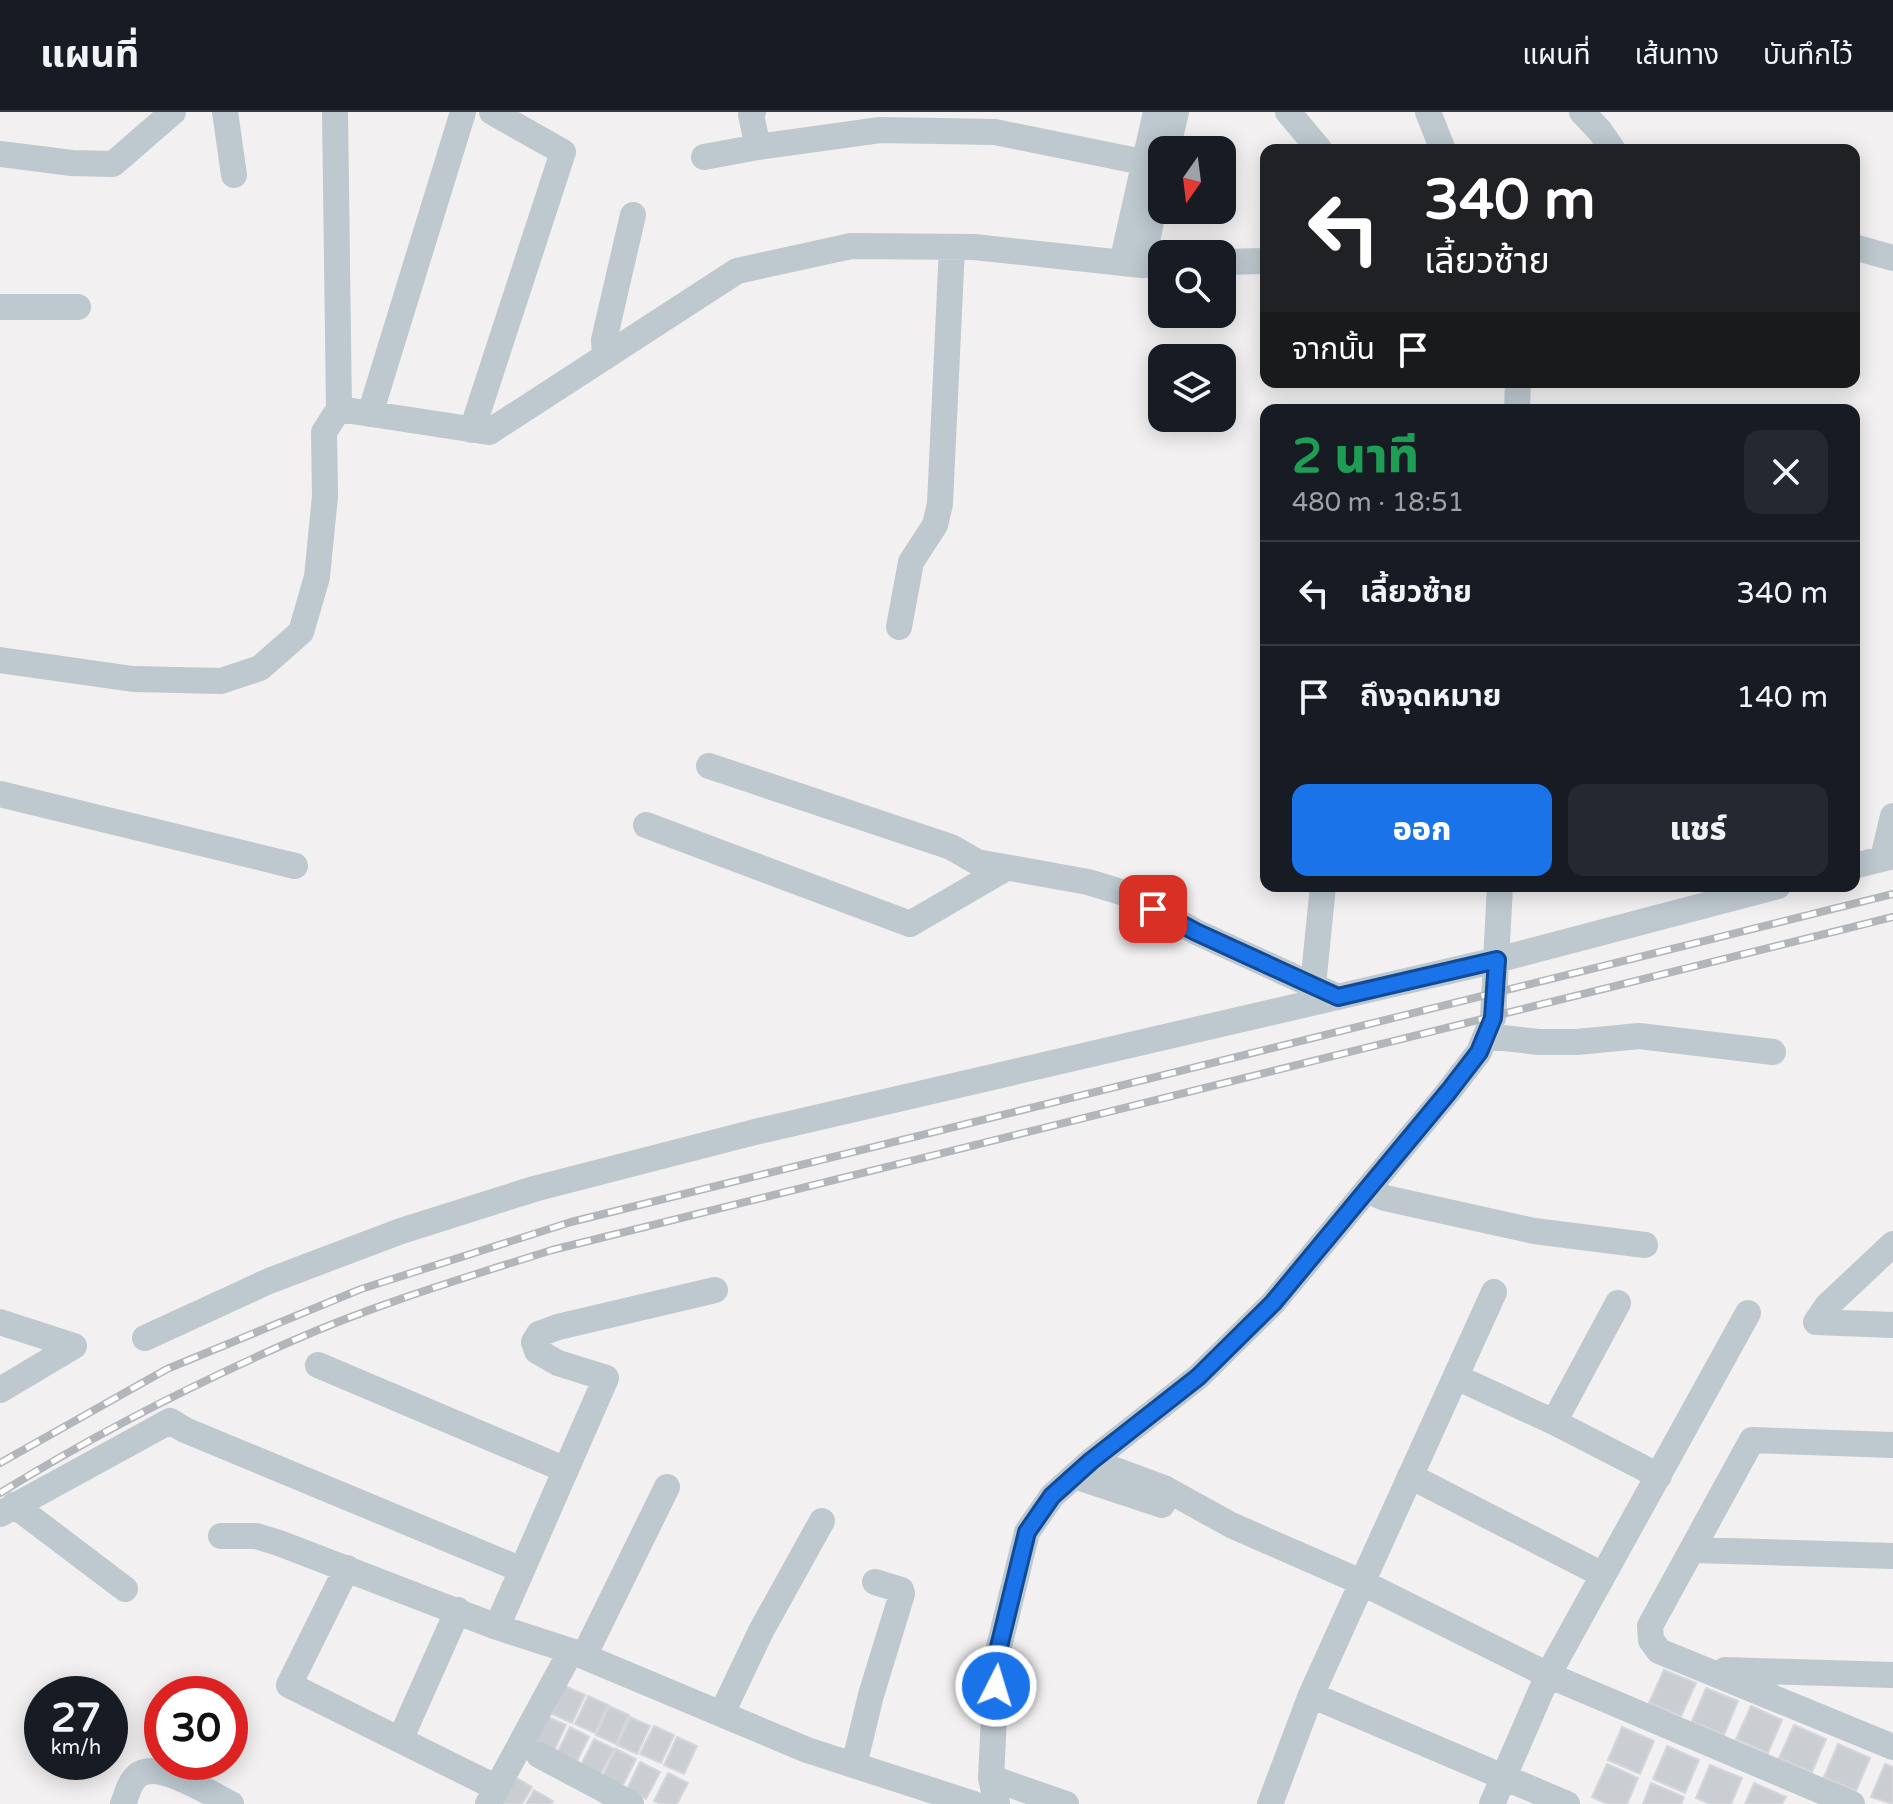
<!DOCTYPE html>
<html lang="th">
<head>
<meta charset="utf-8">
<style>
	:root { --surface:#171b24; --page:#242831; --text:#f1f3f6; --muted:#9ea1a6; --line:#363941; --accent:#1a73e8 }
	body { margin:0; font-family:"Varela Round","Noto Sans Thai",sans-serif; background:var(--page); color:var(--text); height:100vh; display:flex; flex-direction:column; font-size:30px; white-space:nowrap }
	* { box-sizing:border-box; margin:0 }
	p { font-size:26px; color:var(--muted) }
	.icon { flex:none; width:44px; height:44px; fill:none; stroke:currentColor; stroke-width:2; stroke-linecap:round; stroke-linejoin:round }
	.map { position:relative; flex:1; overflow:hidden }
	.sheet { position:absolute; left:1260px; top:292px; width:600px; height:488px; display:flex; flex-direction:column; background:var(--surface); border-radius:16px; box-shadow:0 4px 20px #0003 }
	.sheet>* { flex:none }
	.guide { position:absolute; left:1260px; top:32px; width:600px; height:244px; border-radius:16px; box-shadow:0 4px 20px #0003; background:#202124; color:#fff; overflow:hidden }
	.needle { width:52px; rotate:194deg }
	.tools { position:absolute; left:1148px; top:24px; display:grid; gap:16px }
	.tools a { display:grid; place-items:center; width:88px; height:88px; border-radius:16px; background:var(--surface); box-shadow:0 4px 20px #0003; font-size:40px }
	.speed { position:absolute; left:24px; top:1564px; display:flex; gap:16px; font-size:40px; font-weight:700; text-align:center }
	.speed>* { display:grid; place-content:center; width:104px; height:104px; border-radius:50%; background:var(--surface); box-shadow:0 4px 20px #0003; line-height:1 }
	.speed small { font-size:20px; font-weight:400 }
	.speed .limit { border:12px solid #d22; background:#fff; color:#111 }
	.pin { position:absolute; display:grid; place-items:center; width:68px; height:68px; color:#fff; margin:-34px; border-radius:16px; box-shadow:0 4px 12px #0006 }
	.me { position:absolute; width:88px; margin:-44px; rotate:5deg; stroke-linejoin:round; filter:drop-shadow(0 0 6px #0008) }
	.turn { display:flex; align-items:center; gap:28px; height:168px; padding:0 32px; font-size:36px }
	.turn .icon { width:104px; height:104px; stroke-width:2.5 }
	.turn b { display:block; font-size:56px; line-height:68px }
	.then { display:flex; align-items:center; height:76px; padding:0 32px; background:#0003; gap:16px; font-size:30px }
	.round { display:grid; place-items:center; flex:none; width:84px; height:84px; border-radius:16px; background:var(--page) }
	.overview { display:flex; align-items:center; justify-content:space-between; height:136px; padding:0 32px }
	h1 { font-size:48px; font-weight:800; line-height:60px; color:#1e9e55 }
	.cta { display:flex; gap:16px; margin-top:auto; padding:16px 32px }
	.cta a { flex:1; height:92px; border-radius:16px; background:var(--accent); color:#fff; font-size:32px; font-weight:800; line-height:92px; text-align:center }
	.cta a+a { background:var(--page); color:var(--text) }
	ul { padding:0; list-style:none }
	li { display:flex; align-items:center; gap:24px; height:104px; padding:0 32px; border-top:2px solid var(--line) }
	li div { flex:1 }
	li b { display:block; font-size:30px }
	li em { font-style:normal }
	header { display:flex; align-items:center; gap:48px; box-sizing:border-box; height:112px; padding:0 40px; background:var(--surface); border-bottom:2px solid var(--line) }
	header strong { font-size:38px }
	nav { display:flex; gap:44px; margin-inline-start:auto; font-size:28px }
	.map>svg:first-child { display:block }
	.building { fill:#cacdd2; stroke:#d4d6db; stroke-width:2 }
	.lines { fill:none; stroke-linecap:round; stroke-linejoin:round }
	.minor { stroke:#bdc8cf; stroke-width:26 }
	.rail-casing { stroke:#b2b5ba; stroke-width:8 }
	.rail { stroke:#fff; stroke-width:5; stroke-dasharray:15; stroke-linecap:butt }
	.route-casing { stroke:#114b97; stroke-width:20 }
	.route { stroke:#1a73e8; stroke-width:14 }
</style>
</head>
<body>
<header>
<strong>แผนที่</strong>
<nav><a>แผนที่</a><a>เส้นทาง</a><a>บันทึกไว้</a></nav>
</header>
<div class="map">
<svg width="1893" height="1692" viewBox="0 0 1893 1692">
	<rect width="100%" height="100%" fill="#f2f0f0"/>
	<path class="building" d="M1664,1558L1696,1571L1681,1604L1649,1591Z
		M565,1574L585,1583L572,1611L552,1602Z
		M1706,1576L1738,1589L1724,1623L1692,1609Z
		M588,1584L608,1593L595,1621L575,1612Z
		M609,1594L629,1603L616,1632L596,1623Z
		M1751,1594L1782,1608L1768,1641L1736,1627Z
		M546,1604L566,1613L553,1641L533,1632Z
		M630,1605L650,1614L637,1642L617,1633Z
		M1794,1613L1826,1627L1812,1660L1779,1646Z
		M654,1614L674,1623L661,1651L640,1642Z
		M570,1615L589,1625L575,1653L556,1643Z
		M1622,1615L1654,1629L1640,1662L1608,1648Z
		M677,1625L697,1634L684,1662L664,1653Z
		M594,1627L614,1637L599,1665L580,1655Z
		M1838,1632L1870,1646L1856,1679L1824,1665Z
		M1667,1634L1699,1648L1685,1681L1653,1667Z
		M616,1637L636,1647L622,1675L602,1665Z
		M640,1650L660,1660L646,1687L627,1677Z
		M1607,1652L1638,1666L1627,1692H1607L1592,1685Z
		M1885,1652L1893,1655V1692L1871,1685Z
		M1710,1653L1742,1666L1731,1692H1710L1696,1686Z
		M668,1661L688,1671L677,1692H661L654,1689Z
		M513,1664L532,1675L522,1692H498Z
		M1651,1671L1684,1685L1681,1692H1643Z
		M1754,1671L1786,1685L1782,1692H1745Z
		M534,1678L553,1689L551,1692H526Z"/>
	<g class="lines">
		<path class="minor" d="M225,0L234,63
			M753,0L751,3L758,35
			M1288,0L1320,38
			M1428,0L1443,38
			M1582,0L1600,19L1613,38
			M1167,38L1176,0
			M0,42L72,51L113,52L173,0
			M704,45L758,35L880,18L995,20L1162,54
			M1854,135L1893,146
			M1222,150L1266,149
			M1122,151L1156,0
			M1142,153L1162,57
			M0,195H78
			M605,245L604,228L633,103
			M339,297L489,320L737,159L851,134L974,135L1142,153L1162,152
			M1517,298L1518,270
			M370,302L463,0
			M472,318L563,40L492,0
			M899,515L911,450L935,413L940,392L952,135
			M0,548L133,567L221,569L260,556L301,520L317,465L325,384L324,320L339,297L335,0
			M709,654L951,735L977,750L1088,770L1131,783L1196,820L1338,885
			M0,682L295,754
			M646,713L910,812L1006,756
			M1883,746L1893,704
			M1854,754L1893,744
			M1313,873L1323,774
			M1486,924L1539,930H1577L1639,924L1773,940
			M1367,1078L1385,1086L1534,1119L1645,1133
			M0,1210L74,1234
			M1816,1210L1827,1194L1893,1132
			M1816,1210L1893,1213
			M145,1226L269,1169L401,1119L534,1077L755,1020L1497,848L1778,774
			M318,1253L566,1358
			M1456,1265L1554,1310L1659,1364
			M0,1278L74,1234
			M1554,1310L1618,1191
			M1893,1333L1752,1328L1650,1514L1651,1528L1659,1539L1893,1635
			M1091,1349L1166,1377L1231,1413L1361,1470L1548,1563L1852,1692
			M1074,1364L1162,1393
			M1410,1364L1603,1463
			M14,1393L125,1477
			M0,1402L170,1309L185,1318L522,1458
			M221,1424H256L279,1431L497,1515L571,1539L807,1638L974,1692
			M1694,1438L1893,1444
			M347,1456L289,1573L497,1676
			M497,1515L606,1266L558,1251L537,1239L534,1230L539,1222L558,1215L715,1178
			M584,1544L667,1375
			M1725,1558L1893,1563
			M1311,1583L1567,1692
			M722,1601L761,1519L822,1409
			M400,1628L458,1498
			M539,1643L631,1692
			M854,1653L871,1583L902,1482L901,1478L875,1470
			M991,1666L1066,1692
			M123,1692C127,1682 129,1671 137,1664C157,1646 210,1682 231,1692
			M488,1692L571,1539
			M997,1692L991,1666L997,1543L1027,1420L1052,1384L1091,1349L1198,1265L1273,1191L1449,979L1479,940L1493,906L1500,774
			M1270,1692L1311,1583L1494,1180
			M1492,1692L1548,1563L1748,1201"/>
		<g class="rail-casing">
			<path id="rail" d="M0,1351L167,1257L361,1177L571,1110L1893,782
				M0,1381C94,1323 191,1273 292,1229C376,1192 464,1166 552,1138L1893,805"/>
		</g>
		<use href="#rail" class="rail"/>
	</g>
	<g class="lines">
		<g class="route-casing">
			<path id="route" d="M996,1574L997,1543L1027,1420L1052,1384L1091,1349L1198,1265L1273,1191L1449,979L1479,940L1493,906L1497,848L1338,885L1196,820L1153,797"/>
		</g>
		<use href="#route" class="route"/>
	</g>
</svg>
<div class="tools">
<a><svg class="needle" viewBox="-14 -14 28 28"><path d="M0-13l5 13h-10z" fill="#e53935"/><path d="M0 13l5-13h-10z" fill="#9ea1a6"/></svg></a>
<a><svg class="icon" aria-label="search" viewBox="0 0 24 24"><circle cx="10" cy="10" r="6"/><path d="M15 15l6 6"/></svg></a>
<a><svg class="icon" aria-label="layers" viewBox="0 0 24 24"><path d="M12 4l9 5-9 5-9-5zM3 14l9 5 9-5"/></svg></a>
</div>
<div class="speed"><div>27<small>km/h</small></div><div class="limit">30</div></div>
<div class="pin" style="left:1153px;top:797px;background:#d93025"><svg class="icon" aria-label="arrive" viewBox="0 0 24 24"><path d="M6 21V4h12l-3 4 3 4H6"/></svg></div>
<svg class="me" style="left:996px;top:1574px" viewBox="-20 -20 40 40"><circle r="17" fill="#1a73e8" stroke="#fff" stroke-width="3"/><path d="M0-11L8 9 0 5-8 9z" fill="#fff"/></svg>
<div class="guide">
<div class="turn"><svg class="icon" aria-label="left" viewBox="0 0 24 24"><path d="M17 20v-9H6M10 6l-5 5 5 5"/></svg><div><b>340 m</b>เลี้ยวซ้าย</div></div>
<div class="then">จากนั้น<svg class="icon" aria-label="arrive" viewBox="0 0 24 24"><path d="M6 21V4h12l-3 4 3 4H6"/></svg></div>
</div>
<section class="sheet">
<div class="overview"><div><h1>2 นาที</h1><p>480 m · 18:51</p></div><a class="round"><svg class="icon" aria-label="close" viewBox="0 0 24 24"><path d="M6 6l12 12M18 6L6 18"/></svg></a></div>
<ul>
<li><svg class="icon" aria-label="left" viewBox="0 0 24 24"><path d="M17 20v-9H6M10 6l-5 5 5 5"/></svg><div><b>เลี้ยวซ้าย</b></div><em>340 m</em></li>
<li><svg class="icon" aria-label="arrive" viewBox="0 0 24 24"><path d="M6 21V4h12l-3 4 3 4H6"/></svg><div><b>ถึงจุดหมาย</b></div><em>140 m</em></li>
</ul>
<div class="cta"><a>ออก</a><a>แชร์</a></div>
</section>
</div>
</body>
</html>
